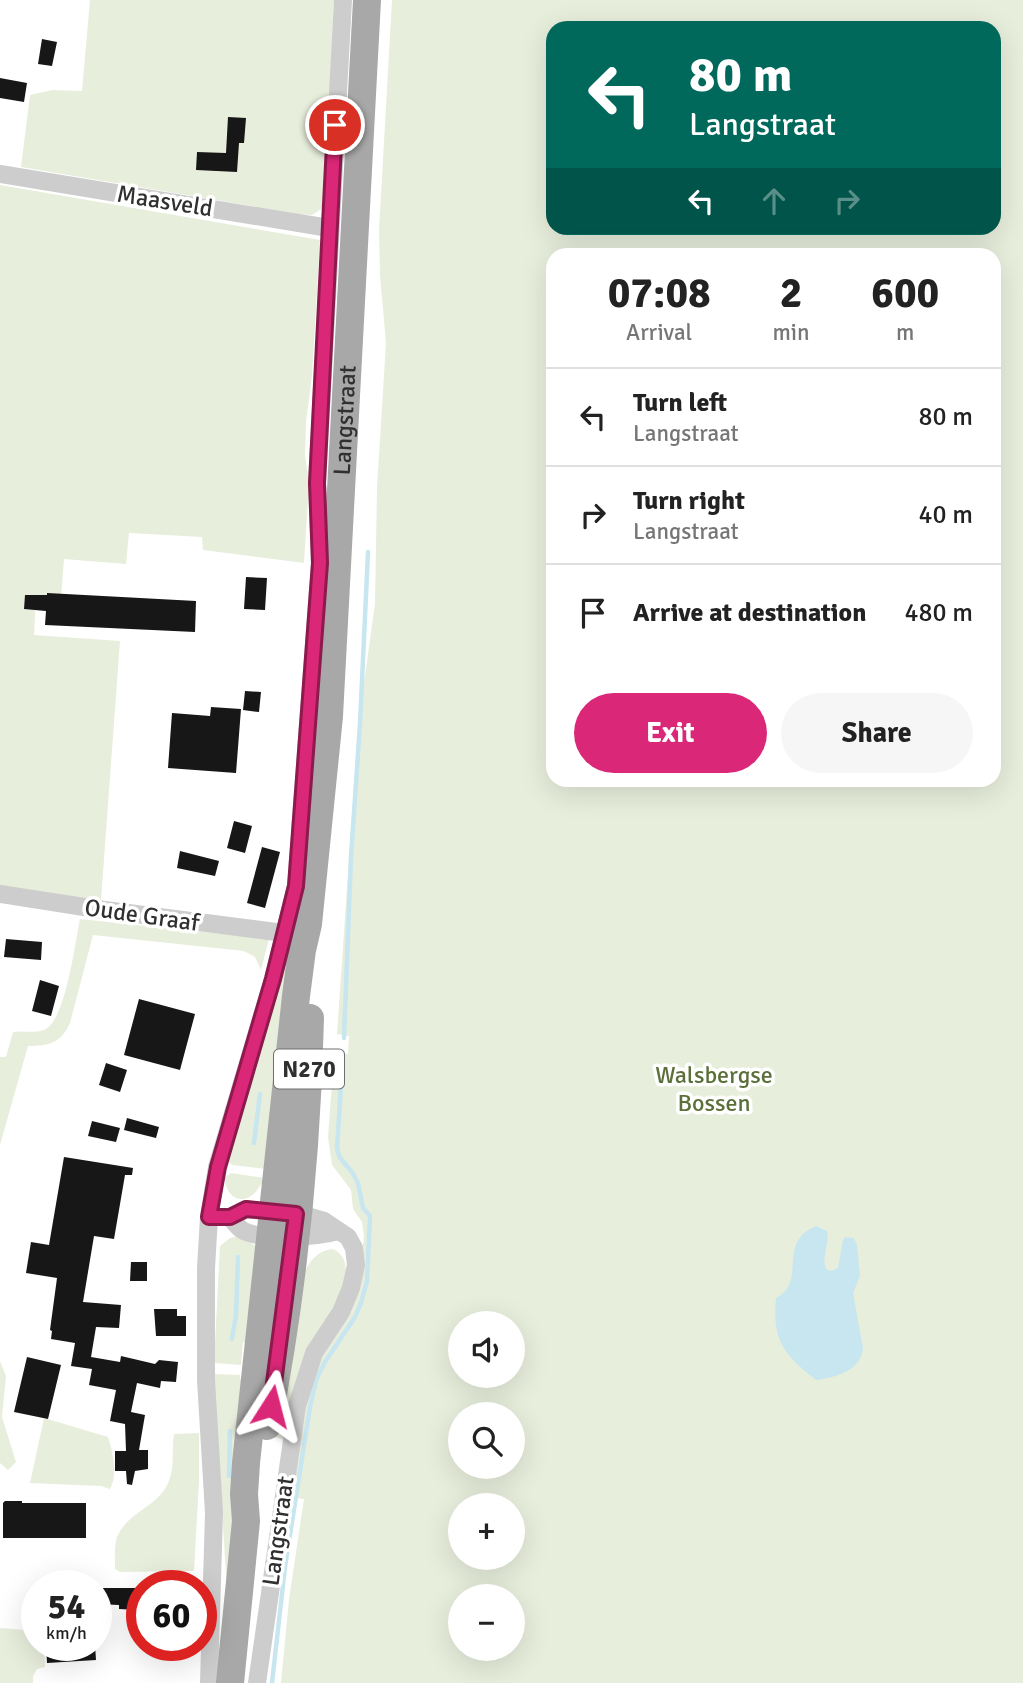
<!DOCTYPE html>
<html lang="en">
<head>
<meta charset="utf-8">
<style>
	:root { --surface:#fff; --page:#f6f6f6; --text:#222; --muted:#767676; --line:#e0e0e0; --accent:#db2777 }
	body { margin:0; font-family:Signika,sans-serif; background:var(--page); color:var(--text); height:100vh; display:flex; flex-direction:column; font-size:26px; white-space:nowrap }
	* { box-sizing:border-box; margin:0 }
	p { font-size:23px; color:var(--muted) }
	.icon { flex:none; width:38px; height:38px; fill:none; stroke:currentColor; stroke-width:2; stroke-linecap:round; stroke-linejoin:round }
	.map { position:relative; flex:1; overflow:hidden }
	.side { position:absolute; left:546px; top:248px; width:455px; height:539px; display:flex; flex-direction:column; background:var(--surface); border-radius:21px; box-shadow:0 7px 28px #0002 }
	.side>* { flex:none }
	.hud { position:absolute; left:546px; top:21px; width:455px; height:214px; border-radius:21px; box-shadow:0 7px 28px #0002; background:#00695c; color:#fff; overflow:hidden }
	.tools { position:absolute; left:448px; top:1311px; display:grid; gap:14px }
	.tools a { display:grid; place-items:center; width:77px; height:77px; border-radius:50%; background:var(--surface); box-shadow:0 7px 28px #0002; font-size:35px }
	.speed { position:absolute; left:21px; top:1570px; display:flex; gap:14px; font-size:35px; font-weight:700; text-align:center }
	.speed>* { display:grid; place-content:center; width:91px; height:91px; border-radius:50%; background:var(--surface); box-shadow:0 7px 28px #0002; line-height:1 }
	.speed small { font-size:18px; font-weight:400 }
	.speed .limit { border:10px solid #d22; background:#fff; color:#111 }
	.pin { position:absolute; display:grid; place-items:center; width:60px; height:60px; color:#fff; margin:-30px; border:4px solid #fff; border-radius:50%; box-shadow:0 2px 7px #0007 }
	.me { position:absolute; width:77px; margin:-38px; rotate:9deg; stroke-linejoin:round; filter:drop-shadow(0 0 5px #0008) }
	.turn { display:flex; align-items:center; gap:24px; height:147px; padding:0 28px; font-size:32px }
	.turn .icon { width:91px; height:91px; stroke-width:2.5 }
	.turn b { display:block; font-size:49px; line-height:60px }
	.lanes { display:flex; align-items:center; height:66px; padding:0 28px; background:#0003; justify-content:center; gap:35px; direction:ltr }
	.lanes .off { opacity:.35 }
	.eta { display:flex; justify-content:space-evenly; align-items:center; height:119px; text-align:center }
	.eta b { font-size:42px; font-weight:700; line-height:49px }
	.primary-button { display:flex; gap:14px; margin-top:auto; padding:14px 28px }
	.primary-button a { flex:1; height:80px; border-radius:42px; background:var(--accent); color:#fff; font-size:28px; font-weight:700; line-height:80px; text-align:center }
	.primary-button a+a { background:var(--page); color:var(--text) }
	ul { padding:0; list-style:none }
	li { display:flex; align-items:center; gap:21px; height:98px; padding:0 28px; border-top:2px solid var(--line) }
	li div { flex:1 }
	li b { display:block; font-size:26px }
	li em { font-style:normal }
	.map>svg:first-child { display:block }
	.green { fill:#e8eedc; fill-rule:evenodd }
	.water { fill:#c7e6ef }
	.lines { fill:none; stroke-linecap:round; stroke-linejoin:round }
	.stream { stroke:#c7e6ef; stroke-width:4.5 }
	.building { fill:#171717 }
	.street { stroke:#cdcdcd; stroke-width:18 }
	.primary { stroke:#a8a8a8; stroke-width:28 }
	.route-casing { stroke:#8e194d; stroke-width:18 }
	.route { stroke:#db2777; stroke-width:12 }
	.labels { text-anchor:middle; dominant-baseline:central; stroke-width:7; stroke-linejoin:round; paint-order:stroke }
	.shield { fill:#fff; stroke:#6e6e6e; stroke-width:2 }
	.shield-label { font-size:23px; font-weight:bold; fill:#303030 }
	.street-label { font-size:24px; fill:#303030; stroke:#fff }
	.park-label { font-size:24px; fill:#5b6f39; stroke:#fff }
</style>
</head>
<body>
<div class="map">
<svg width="1023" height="1683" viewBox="0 0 1023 1683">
	<rect width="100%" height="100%" fill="#fff"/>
	<path class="green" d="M90,0H334L324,207L312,215L298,214L21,167L30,95L52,90L82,91Z
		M392,0H1023V1683H281L289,1599L304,1499L288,1497L309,1384L359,1280L364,1236L362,1222L353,1209L351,1190L332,1165L328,1137L333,1069L338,1053L348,1054L349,1036L337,1034L358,727L375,603L377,488L386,343L380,276L379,230ZM553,28H994V228H553ZM553,256H994V780H553ZM460,1323H513V1376H460ZM460,1414H513V1466H460ZM460,1505H513V1558H460ZM460,1596H513V1648H460Z
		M0,185L320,240L312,376L306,422L305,456L309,482L304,563L203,550L202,537L129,533L126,564L64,559L61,597L36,596L34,635L120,641L101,900L0,888Z
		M80,919L269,939L261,970L255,957L244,951L93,935L70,1023C61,1043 49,1046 28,1046L0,1145V1057H6L13,1032C22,1030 37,1034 46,1029C66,1017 75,943 80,919Z
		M293,921L266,1169L232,1165L228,1160Z
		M231,1173L265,1178C261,1184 257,1192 251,1196C237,1206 224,1191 225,1177Z
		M239,1236L256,1246L250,1343L243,1342L241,1365L214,1363L220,1246L230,1238Z
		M333,1249C346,1255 347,1267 345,1280L284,1439L274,1437L305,1271C311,1259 319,1250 333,1249Z
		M0,1361L6,1376L2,1417L16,1462L8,1470L0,1463Z
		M214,1374L240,1375V1379L245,1380L228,1609Z
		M44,1418L108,1437C113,1451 118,1476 110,1489L101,1486L30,1483Z
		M199,1433V1482L194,1571L120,1572L115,1569C115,1559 114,1546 117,1537C127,1513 154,1508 166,1487C176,1470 171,1452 174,1434Z
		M0,1628L37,1631V1645H44L45,1667L37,1669L33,1676V1683H0Z"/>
	<path class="water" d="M816,1226L827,1231C830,1244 821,1256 826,1269L831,1271L838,1268L843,1240L845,1237L854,1238L857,1245L860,1276L853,1293L863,1348C861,1371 836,1377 816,1380C783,1354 772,1340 776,1298C808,1282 776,1242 816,1226Z"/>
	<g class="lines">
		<path class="stream" d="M344,1038L351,857L360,724L368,552
			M254,1143L260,1094
			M232,1339L236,1315L238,1257
			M229,1476L230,1431
			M272,1683L285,1567L310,1407L316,1380L325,1362L355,1317L361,1303L367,1281L370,1216L363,1208L358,1183L352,1172L340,1158L337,1149L343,1053"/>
	</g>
	<path class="building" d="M42,39L57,42L52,66L38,64Z
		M0,78L27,83L24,102L0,98Z
		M228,117L246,118L244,143H239L237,172L196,170L197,152L226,153Z
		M246,577L267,578L265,610L244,609Z
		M47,593L196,601L195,632L45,625L46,611L24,609L25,595H47Z
		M245,691L261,692L259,712L243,710Z
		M211,707L241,709L236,773L168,768L172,713L210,716Z
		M234,821L252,826L245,853L227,848Z
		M262,847L280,852L265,908L247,903Z
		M180,851L219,861L215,876L177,868Z
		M6,939L42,942L41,960L4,957Z
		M40,980L59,986L51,1016L32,1011Z
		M139,999L195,1014L180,1070L124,1055Z
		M106,1063L127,1070L120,1092L99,1085Z
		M127,1118L159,1127L156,1138L124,1130Z
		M92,1121L120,1128L116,1142L88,1136Z
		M64,1157L133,1168L132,1175H125L114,1239L94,1236L83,1302L121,1305L119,1328L96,1327L91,1357L120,1362L121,1356L155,1364L159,1360L178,1362L176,1382L161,1381L160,1388L137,1383L131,1412L145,1415L139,1450H148V1469L135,1471L132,1485L127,1484L126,1471H115V1451H126L125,1424L110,1421L116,1390L89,1385L92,1369L71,1366L75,1343L51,1339L52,1331L50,1330L57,1278L26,1273L31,1242L49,1245Z
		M131,1262H147V1281H130Z
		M154,1309H177V1316H186V1336H156Z
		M27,1357L61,1365L48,1419L14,1412Z
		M5,1501H22V1503H86V1538H3V1503Z
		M96,1588H139L138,1610L119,1609V1605L96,1604Z
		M46,1645H95L96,1660L47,1663Z"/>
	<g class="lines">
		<path class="street" d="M0,174L329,228
			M0,894L97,909L284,933
			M209,1217H230L246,1209L307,1216L324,1221L348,1237L354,1248L356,1265L351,1288L341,1312L314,1353L297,1406L257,1683
			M230,1217C233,1221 238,1227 242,1230C261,1241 317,1237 338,1231
			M209,1683L214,1513L206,1380V1268L209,1217L217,1167L273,979L296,886L320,563L317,483L343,0"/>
		<g class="primary">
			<path d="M267,1426C293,1292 307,1154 310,1018"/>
			<path id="s1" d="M230,1683L246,1521L244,1494L246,1463L296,996L302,950L308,924L329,716L367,0"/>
		</g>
	</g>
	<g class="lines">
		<g class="route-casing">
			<path id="route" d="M271,1406L296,1214L246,1209L230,1217H209L218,1167L273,979L296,886L320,563L317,483L335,125"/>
		</g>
		<use href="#route" class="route"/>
	</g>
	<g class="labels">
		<rect class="shield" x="274" y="1049.5" width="70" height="39" rx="5"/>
		<g class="shield-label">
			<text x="309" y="1069">N270</text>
		</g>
		<g class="street-label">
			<text transform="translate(165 201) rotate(9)">Maasveld</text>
			<text stroke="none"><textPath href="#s1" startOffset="1269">Langstraat</textPath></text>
			<text transform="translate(142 915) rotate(8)">Oude Graaf</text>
			<text transform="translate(278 1531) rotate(-82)">Langstraat</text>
		</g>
		<g class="park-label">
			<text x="714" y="1075">Walsbergse<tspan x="714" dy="28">Bossen</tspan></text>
		</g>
	</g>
</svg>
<div class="tools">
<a><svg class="icon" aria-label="sound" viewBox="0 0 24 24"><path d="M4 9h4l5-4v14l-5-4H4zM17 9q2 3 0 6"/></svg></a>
<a><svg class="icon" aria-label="search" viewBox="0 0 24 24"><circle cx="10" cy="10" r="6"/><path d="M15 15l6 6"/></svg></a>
<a>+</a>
<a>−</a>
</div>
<div class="speed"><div>54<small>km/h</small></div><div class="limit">60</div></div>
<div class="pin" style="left:335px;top:125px;background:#d93025"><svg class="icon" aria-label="arrive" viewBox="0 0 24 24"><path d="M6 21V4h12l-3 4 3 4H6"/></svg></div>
<svg class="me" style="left:271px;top:1406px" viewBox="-20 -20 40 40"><path d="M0-17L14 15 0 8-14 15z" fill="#db2777" stroke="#fff" stroke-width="4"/></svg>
<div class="hud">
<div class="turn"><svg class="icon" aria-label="left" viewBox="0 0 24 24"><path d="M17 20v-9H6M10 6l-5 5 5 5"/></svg><div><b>80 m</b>Langstraat</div></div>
<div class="lanes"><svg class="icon" aria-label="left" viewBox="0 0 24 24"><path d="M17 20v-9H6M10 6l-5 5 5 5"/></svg><svg class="icon off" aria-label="ahead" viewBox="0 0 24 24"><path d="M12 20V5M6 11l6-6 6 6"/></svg><svg class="icon off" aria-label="right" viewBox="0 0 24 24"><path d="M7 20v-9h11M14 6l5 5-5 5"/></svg></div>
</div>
<section class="side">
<div class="eta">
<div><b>07:08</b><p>Arrival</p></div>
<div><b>2</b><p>min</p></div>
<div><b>600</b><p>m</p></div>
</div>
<ul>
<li><svg class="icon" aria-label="left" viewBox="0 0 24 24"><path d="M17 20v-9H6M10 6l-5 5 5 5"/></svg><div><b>Turn left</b><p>Langstraat</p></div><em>80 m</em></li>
<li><svg class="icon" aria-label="right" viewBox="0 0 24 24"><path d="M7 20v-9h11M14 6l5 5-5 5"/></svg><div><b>Turn right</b><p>Langstraat</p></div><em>40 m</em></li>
<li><svg class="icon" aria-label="arrive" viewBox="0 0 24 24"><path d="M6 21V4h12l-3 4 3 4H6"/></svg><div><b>Arrive at destination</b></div><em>480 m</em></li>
</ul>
<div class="primary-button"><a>Exit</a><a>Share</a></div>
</section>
</div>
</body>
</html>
